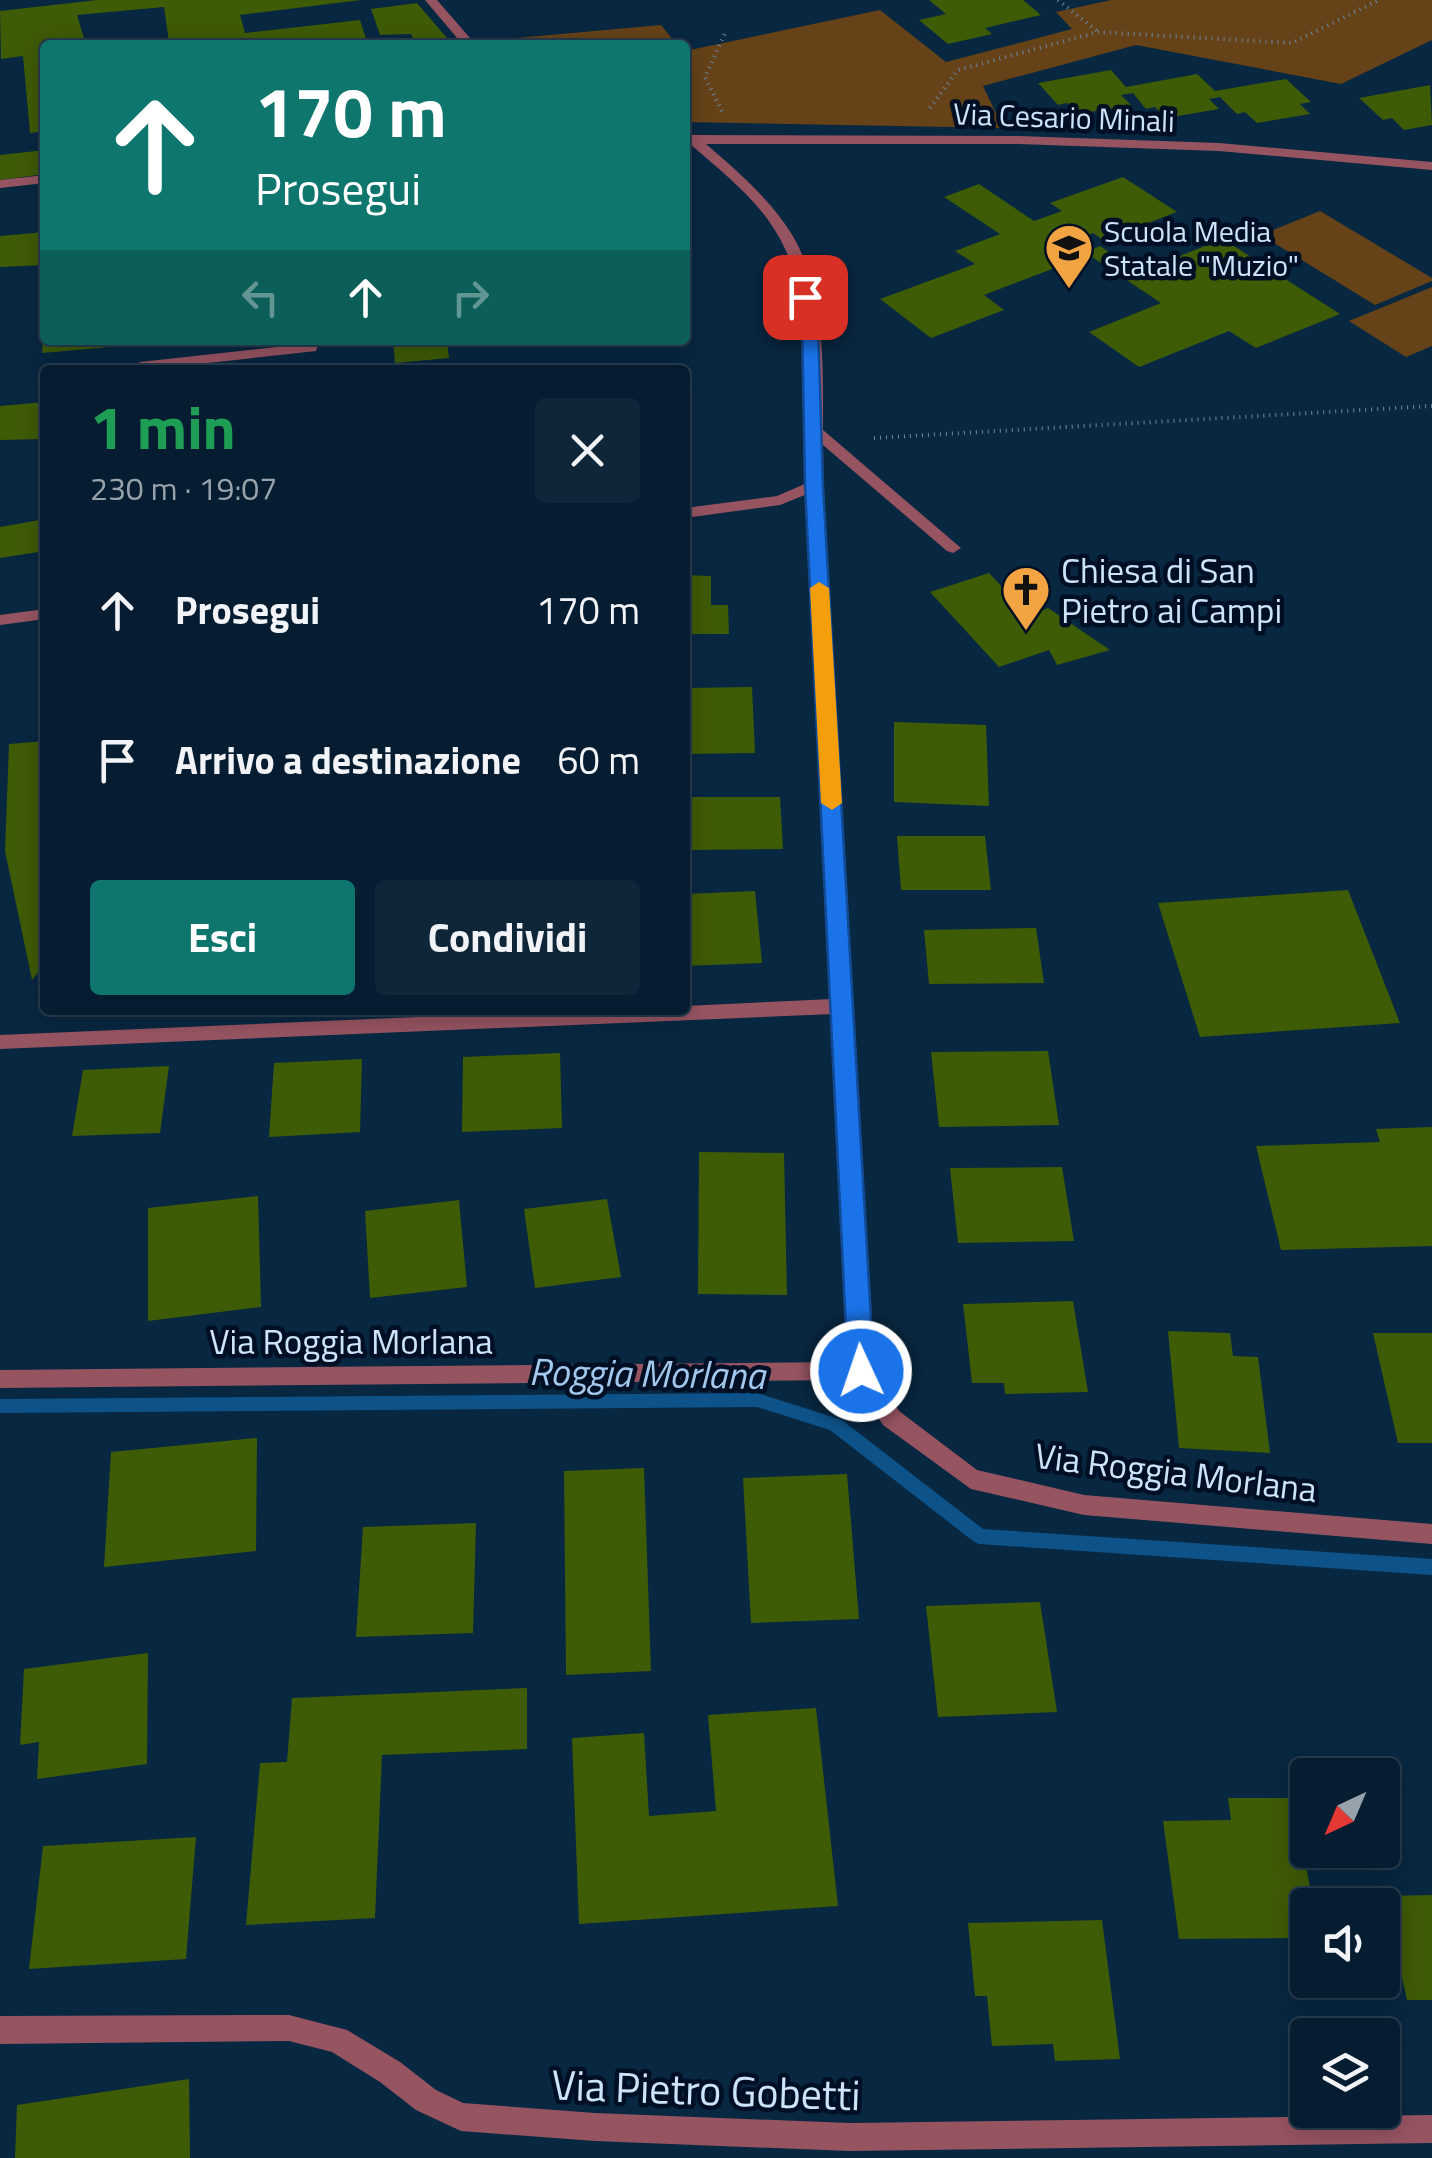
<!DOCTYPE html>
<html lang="it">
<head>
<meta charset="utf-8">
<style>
	:root { --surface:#061d31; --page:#0f2639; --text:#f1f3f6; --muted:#98a2ab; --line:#273b4d; --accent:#0f766e }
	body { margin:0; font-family:"Titillium Web",sans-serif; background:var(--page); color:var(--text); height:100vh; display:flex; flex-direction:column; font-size:38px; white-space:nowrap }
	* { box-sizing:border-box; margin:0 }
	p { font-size:32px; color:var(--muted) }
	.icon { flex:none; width:55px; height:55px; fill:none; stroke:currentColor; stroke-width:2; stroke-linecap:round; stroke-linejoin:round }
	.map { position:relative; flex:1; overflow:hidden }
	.details { position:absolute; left:40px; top:365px; width:650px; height:650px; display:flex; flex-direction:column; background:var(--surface); border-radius:10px; box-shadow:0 5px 25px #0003,0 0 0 2px var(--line) }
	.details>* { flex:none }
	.banner { position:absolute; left:40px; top:40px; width:650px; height:305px; border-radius:10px; box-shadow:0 5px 25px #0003,0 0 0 2px var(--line); background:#0f766e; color:#fff; overflow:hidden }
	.needle { width:65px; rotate:224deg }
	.fabs { position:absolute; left:1290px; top:1758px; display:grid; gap:20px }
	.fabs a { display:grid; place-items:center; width:110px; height:110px; border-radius:10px; background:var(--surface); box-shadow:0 5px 25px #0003,0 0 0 2px var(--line); font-size:50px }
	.pin { position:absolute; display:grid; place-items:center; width:85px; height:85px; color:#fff; margin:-42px; border-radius:20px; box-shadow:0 5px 15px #0006 }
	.me { position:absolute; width:110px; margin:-55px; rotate:357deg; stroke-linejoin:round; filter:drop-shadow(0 0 8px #0008) }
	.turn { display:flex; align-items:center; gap:35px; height:210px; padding:0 50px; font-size:45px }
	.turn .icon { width:130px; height:130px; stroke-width:2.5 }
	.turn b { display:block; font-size:70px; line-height:85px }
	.lanes { display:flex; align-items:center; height:95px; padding:0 50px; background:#0003; justify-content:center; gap:50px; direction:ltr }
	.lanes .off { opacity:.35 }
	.round { display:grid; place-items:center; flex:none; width:105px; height:105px; border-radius:10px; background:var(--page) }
	.head { display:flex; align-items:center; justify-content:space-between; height:170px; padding:0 50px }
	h1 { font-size:60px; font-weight:700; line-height:75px; color:#1e9e55 }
	.cta { display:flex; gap:20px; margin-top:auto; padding:20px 50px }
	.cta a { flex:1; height:115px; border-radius:10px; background:var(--accent); color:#fff; font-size:40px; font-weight:700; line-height:115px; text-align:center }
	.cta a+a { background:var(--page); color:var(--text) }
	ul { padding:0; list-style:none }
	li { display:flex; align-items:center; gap:30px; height:150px; padding:0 50px }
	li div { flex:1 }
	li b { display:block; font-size:38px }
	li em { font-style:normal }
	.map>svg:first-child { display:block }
	.green { fill:#654218 }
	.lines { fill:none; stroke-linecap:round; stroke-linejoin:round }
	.stream { fill:#0d5389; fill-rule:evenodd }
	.building { fill:#3e5b06 }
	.path { stroke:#6e88a1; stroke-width:4; stroke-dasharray:1 5; stroke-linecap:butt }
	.street { fill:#965461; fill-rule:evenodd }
	.route { fill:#1a73e8; stroke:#114b97; stroke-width:2.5 }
	.slow { fill:#f59e0b }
	.labels { text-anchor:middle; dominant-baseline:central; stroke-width:9; stroke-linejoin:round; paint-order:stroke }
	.far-street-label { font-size:30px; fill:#cce3fa; stroke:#000f23 }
	.far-poi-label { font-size:30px; fill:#cce3fa; stroke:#000f23; text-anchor:start }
	.poi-label { font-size:35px; fill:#cce3fa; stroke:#000f23; text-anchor:start }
	.street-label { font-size:35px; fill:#cce3fa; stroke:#000f23 }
	.water-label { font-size:38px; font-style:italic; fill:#a2c8ed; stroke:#000f23 }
	.near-street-label { font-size:42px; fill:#cce3fa; stroke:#000f23 }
</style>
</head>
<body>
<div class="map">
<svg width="1432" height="2158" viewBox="0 0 1432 2158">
	<rect width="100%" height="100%" fill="#082741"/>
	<path class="green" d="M1111,0H1432V40L1341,84L1136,45L983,86L1003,128L685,122V51L880,10L946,62L1072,29L1056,12Z
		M661,25L677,45H498L493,40Z
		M1320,211L1432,278V281L1375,305L1261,235Z
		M1432,287V346L1406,357L1349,321Z"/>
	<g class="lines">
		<path class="stream" d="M757,1393L842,1420L983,1529L1432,1559V1575L979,1544L973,1541L830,1430L757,1407L0,1413V1399Z"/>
	</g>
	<path class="building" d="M97,0H361L240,15L245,33L360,20L368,45H161L169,42L164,7L77,15L86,45H45V131L30,133L23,56L1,59L0,11Z
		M929,0H1023L1041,15L985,28L992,34L948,44L919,20L946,14Z
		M417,3L453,45H416L411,34L380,35L371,9Z
		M1111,70L1126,87L1197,74L1215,91L1286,79L1311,102L1300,104L1310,114L1257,123L1245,112L1237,114L1220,97L1209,99L1219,109L1166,118L1155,107L1146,109L1133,93L1121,95L1131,105L1077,114L1067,103L1058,105L1038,83Z
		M1430,85L1432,125L1404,130L1392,118L1383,120L1359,98Z
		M45,150V174L0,180V155Z
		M1123,177L1177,212L1103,240L1093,233L1075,240L1091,250L1100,246L1139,272L1223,239L1340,314L1256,348L1229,331L1139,367L1089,332L1161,303L1089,255L984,295L1004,310L931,338L880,299L975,264L955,251L1000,234L944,197L979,184L1034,221L1062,211L1050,203Z
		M45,232V265L0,267V236Z
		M43,340H154V343L42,353Z
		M393,340H447L449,358L395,363Z
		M45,402V439L0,440V406Z
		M45,519V551L0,558V527Z
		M989,573L1029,615L1048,608L1110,650L1057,665L1049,650L999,667L930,592Z
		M685,575L711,576V605H728L729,634H685Z
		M752,687L755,753L685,754V688Z
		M894,722L986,725L989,806L894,802Z
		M45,741V964L32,980L5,851L9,744Z
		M689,797H780L783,849L689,850Z
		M897,836H985L991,890H901Z
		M1348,890L1400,1023L1200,1037L1158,903Z
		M755,891L762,963L685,966V894Z
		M1036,928L1044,983L929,984L924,930Z
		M1048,1051L1059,1125L939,1127L931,1052Z
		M560,1053L562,1128L462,1132L463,1057Z
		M362,1059L360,1132L269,1137L274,1063Z
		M169,1066L160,1133L72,1136L83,1070Z
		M1432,1127V1246L1281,1250L1256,1146L1380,1142L1376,1129Z
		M699,1152L784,1153L787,1295L698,1294Z
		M1062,1167L1074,1241L958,1243L950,1168Z
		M258,1196L261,1307L148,1321V1208Z
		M607,1199L621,1277L535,1288L524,1209Z
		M459,1200L467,1287L370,1298L365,1211Z
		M1073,1301L1088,1392L1005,1394L1004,1383H972L963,1304Z
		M1168,1331L1230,1333L1233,1356L1258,1357L1270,1453L1179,1448Z
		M1373,1333H1432V1443H1398Z
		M257,1438L256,1551L104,1567L111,1452Z
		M644,1468L651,1671L566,1675L564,1471Z
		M847,1474L859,1619L751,1623L743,1478Z
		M476,1523L473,1633L356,1637L363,1527Z
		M1040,1602L1057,1712L938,1717L926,1606Z
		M148,1653L147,1764L37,1779L39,1742L20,1745L24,1669Z
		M527,1688V1749L382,1755L375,1918L246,1925L260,1763L287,1762L292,1698Z
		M816,1708L838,1906L579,1924L572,1738L644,1733L649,1816L716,1811L708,1715Z
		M1228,1798H1294L1313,1905H1308V1938L1179,1939L1163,1821L1231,1820Z
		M196,1837L186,1959L29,1969L43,1846Z
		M1432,1895V2000H1407L1384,1896Z
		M1102,1920L1120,2059L1055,2061L1053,2044L992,2046L987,1996H975L968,1923Z
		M189,2079L190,2158H15L17,2105Z"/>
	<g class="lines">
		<path class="path" d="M1058,0L1097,31
			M930,108L958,70L1098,32L1292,43L1379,0
			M722,111L705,77L726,31
			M874,438L1432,406"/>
		<path class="street" d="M425,0H437L476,45H463Z
			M685,135L1018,136L1219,143L1432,162V170L1219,151L1018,144H706C737,171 769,198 791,233C826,290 823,366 823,430L961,548L953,553L947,551L823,445L824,523L872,1369L899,1411L977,1470L1084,1495L1432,1524V1544L1084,1515L971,1489L883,1425L855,1380L0,1388V1370L849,1362L833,1014L0,1049V1035L581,1010H685V1006L832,999L807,494L780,505L685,518V508L777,496L807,483C808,406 818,300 776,232C755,197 721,171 690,144L685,143Z
			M45,175V183L0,188V180Z
			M306,340H320L316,351L144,370L133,366L140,362L305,344Z
			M45,609V619L0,625V615Z
			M289,2015L347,2030L400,2062L436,2090L463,2103L595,2113L850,2123L1432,2115V2143L850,2151L595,2141L461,2131L416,2110L380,2082L332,2052L289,2041L0,2044V2016Z"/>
	</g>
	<path class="route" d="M805,292L813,297L818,324L823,486L874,1371L870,1379L861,1382L852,1379L848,1371L805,486L802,324L797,297Z"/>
	<path class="slow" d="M819,582L829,588L842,803L832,810L821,803L810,588Z"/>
	<defs>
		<g id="school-pin" transform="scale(2.5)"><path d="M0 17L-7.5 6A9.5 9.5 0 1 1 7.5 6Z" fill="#f3a442" stroke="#000f23"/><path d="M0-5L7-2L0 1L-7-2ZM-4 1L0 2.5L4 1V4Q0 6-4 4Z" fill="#111"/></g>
		<g id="church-pin" transform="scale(2.5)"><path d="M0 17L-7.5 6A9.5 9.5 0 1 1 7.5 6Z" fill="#f3a442" stroke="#000f23"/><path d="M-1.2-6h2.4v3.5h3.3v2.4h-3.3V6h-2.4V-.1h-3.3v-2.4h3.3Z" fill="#111"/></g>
	</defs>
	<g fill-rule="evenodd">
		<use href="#school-pin" x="1069" y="248"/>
		<use href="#church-pin" x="1026" y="590"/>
	</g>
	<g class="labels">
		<g class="far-street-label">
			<text transform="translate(1064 117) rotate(2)">Via Cesario Minali</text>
		</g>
		<g class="far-poi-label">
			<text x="1104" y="231">Scuola Media<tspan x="1104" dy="34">Statale "Muzio"</tspan></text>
		</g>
		<g class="poi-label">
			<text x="1061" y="570">Chiesa di San<tspan x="1061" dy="40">Pietro ai Campi</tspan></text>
		</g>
		<g class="street-label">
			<text x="351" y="1341">Via Roggia Morlana</text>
			<text transform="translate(1176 1472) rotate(7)">Via Roggia Morlana</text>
		</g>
		<g class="water-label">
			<text transform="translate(647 1373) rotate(1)">Roggia Morlana</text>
		</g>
		<g class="near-street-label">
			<text transform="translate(706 2089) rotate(2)">Via Pietro Gobetti</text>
		</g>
	</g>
</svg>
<div class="fabs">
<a><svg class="needle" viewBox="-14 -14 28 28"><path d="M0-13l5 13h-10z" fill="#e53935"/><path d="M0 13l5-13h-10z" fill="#98a2ab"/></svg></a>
<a><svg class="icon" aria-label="sound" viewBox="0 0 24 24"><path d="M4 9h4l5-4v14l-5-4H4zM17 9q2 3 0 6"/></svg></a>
<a><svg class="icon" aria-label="layers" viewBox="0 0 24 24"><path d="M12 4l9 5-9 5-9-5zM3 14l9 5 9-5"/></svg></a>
</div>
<div class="pin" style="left:805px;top:297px;background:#d93025"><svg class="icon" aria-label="arrive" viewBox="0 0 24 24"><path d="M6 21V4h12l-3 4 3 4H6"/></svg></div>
<svg class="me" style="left:861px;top:1371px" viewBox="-20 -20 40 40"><circle r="17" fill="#1a73e8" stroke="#fff" stroke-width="3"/><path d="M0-11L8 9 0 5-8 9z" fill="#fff"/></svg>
<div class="banner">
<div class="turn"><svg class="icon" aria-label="ahead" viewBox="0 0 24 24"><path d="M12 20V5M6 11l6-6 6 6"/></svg><div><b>170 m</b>Prosegui</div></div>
<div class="lanes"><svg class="icon off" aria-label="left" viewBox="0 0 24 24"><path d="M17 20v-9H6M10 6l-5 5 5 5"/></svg><svg class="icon" aria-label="ahead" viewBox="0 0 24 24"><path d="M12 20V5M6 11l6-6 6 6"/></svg><svg class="icon off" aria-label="right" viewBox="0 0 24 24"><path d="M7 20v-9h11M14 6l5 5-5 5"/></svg></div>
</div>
<section class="details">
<div class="head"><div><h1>1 min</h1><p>230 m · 19:07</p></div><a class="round"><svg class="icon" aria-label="close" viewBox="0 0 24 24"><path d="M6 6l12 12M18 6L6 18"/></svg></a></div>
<ul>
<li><svg class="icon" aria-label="ahead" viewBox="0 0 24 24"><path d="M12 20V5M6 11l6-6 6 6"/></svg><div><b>Prosegui</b></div><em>170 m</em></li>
<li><svg class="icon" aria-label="arrive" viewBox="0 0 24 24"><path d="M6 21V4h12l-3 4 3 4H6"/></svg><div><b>Arrivo a destinazione</b></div><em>60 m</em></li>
</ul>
<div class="cta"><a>Esci</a><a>Condividi</a></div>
</section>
</div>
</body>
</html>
